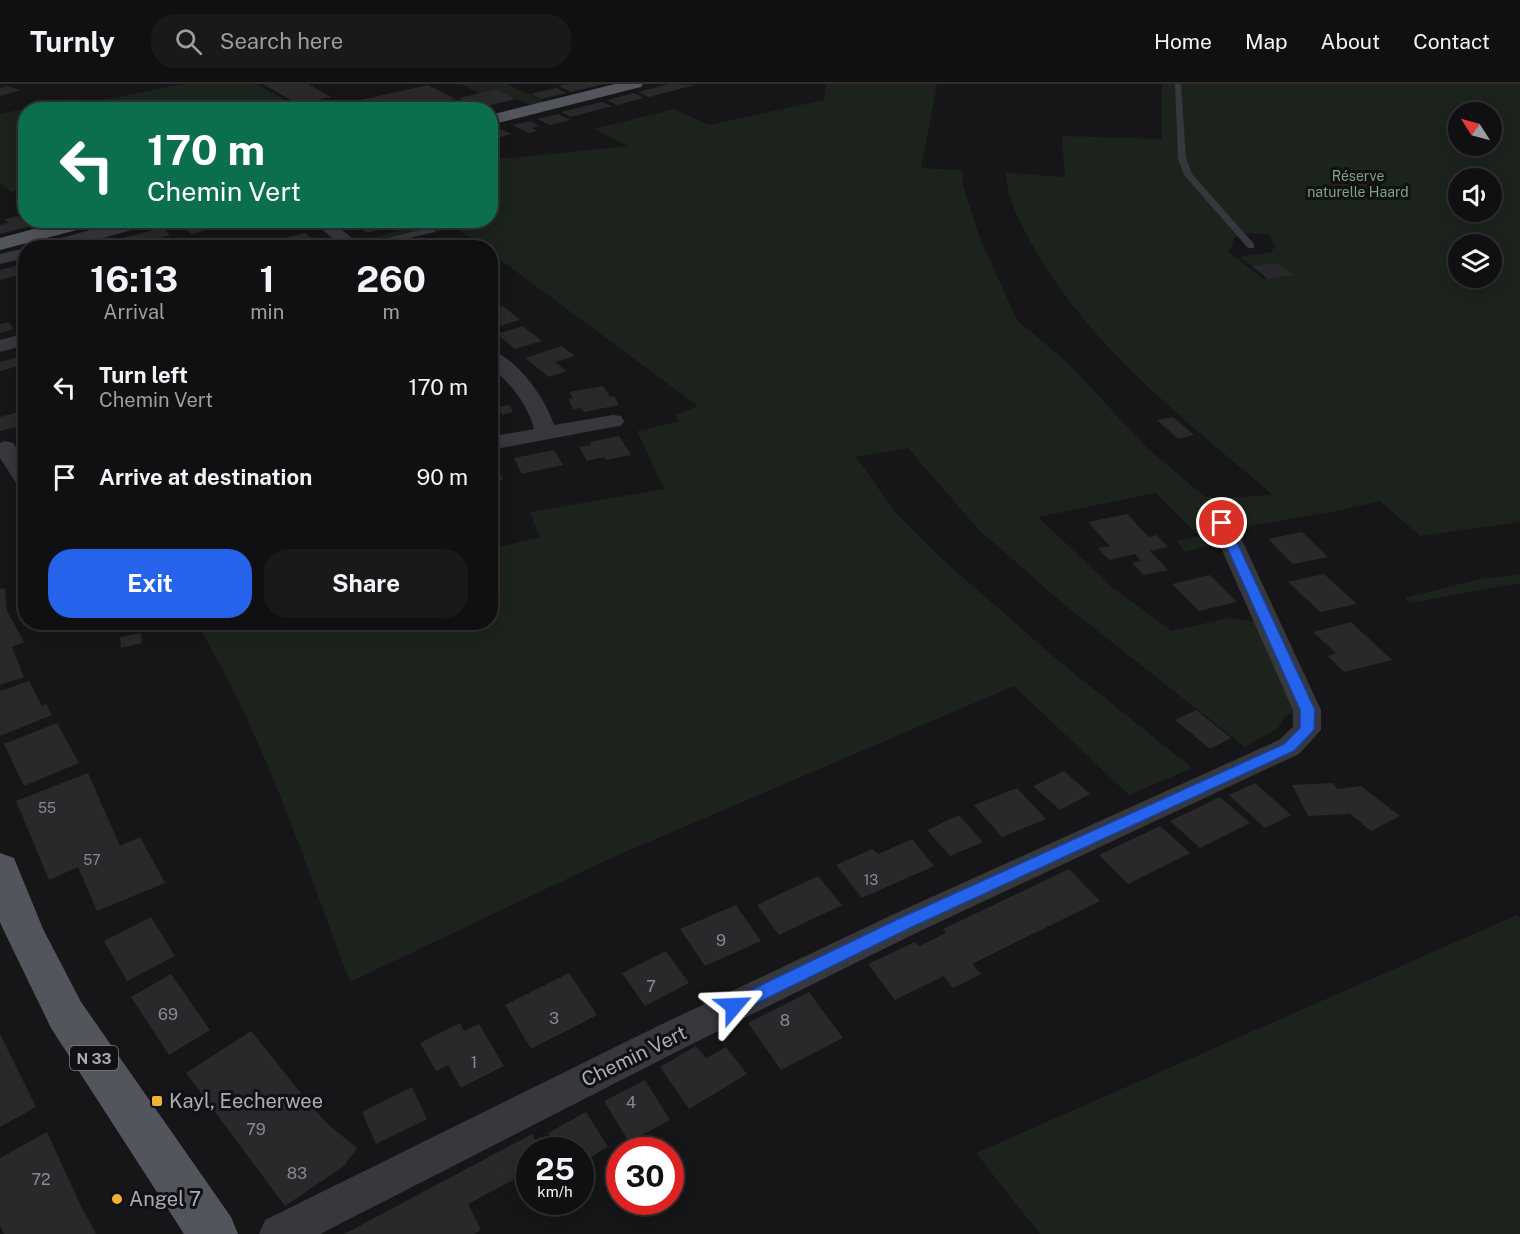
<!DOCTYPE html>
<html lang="en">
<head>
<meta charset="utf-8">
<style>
	:root { --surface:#101012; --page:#19191b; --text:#f1f3f6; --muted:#9c9d9f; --line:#303032; --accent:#2563eb }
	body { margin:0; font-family:"Public Sans",sans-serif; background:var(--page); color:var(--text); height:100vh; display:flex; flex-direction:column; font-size:22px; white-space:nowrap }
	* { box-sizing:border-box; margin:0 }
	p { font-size:20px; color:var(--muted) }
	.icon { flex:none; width:33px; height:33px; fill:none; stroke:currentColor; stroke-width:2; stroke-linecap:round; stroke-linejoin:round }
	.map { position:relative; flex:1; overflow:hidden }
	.sheet { position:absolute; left:18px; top:156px; width:480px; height:390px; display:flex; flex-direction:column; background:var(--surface); border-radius:24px; box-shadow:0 3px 15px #0003,0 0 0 2px var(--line) }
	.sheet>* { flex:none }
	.guide { position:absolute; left:18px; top:18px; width:480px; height:126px; border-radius:24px; box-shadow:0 3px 15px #0003,0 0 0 2px var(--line); background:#0b6e4f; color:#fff; overflow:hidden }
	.needle { width:39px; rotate:306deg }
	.fabs { position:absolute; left:1448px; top:18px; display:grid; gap:12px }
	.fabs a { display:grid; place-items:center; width:54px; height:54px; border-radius:50%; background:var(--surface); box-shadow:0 3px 15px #0003,0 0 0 2px var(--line); font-size:30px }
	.speed { position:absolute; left:516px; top:1053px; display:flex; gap:12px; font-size:30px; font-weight:700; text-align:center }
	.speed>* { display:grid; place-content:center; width:78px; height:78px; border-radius:50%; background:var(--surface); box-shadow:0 3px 15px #0003,0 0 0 2px var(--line); line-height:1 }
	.speed small { font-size:15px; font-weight:400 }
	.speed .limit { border:9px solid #d22; background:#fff; color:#111 }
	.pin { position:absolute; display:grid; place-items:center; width:51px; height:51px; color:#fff; margin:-26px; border:3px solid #fff; border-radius:50%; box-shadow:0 2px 6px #0007 }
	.me { position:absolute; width:66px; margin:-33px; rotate:64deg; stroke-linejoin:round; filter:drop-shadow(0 0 4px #0008) }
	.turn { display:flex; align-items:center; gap:21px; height:126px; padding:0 30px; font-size:27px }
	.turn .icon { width:78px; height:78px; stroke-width:2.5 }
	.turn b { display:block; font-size:42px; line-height:51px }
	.eta { display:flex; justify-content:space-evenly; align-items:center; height:102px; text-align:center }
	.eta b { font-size:36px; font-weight:700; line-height:42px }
	.cta { display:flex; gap:12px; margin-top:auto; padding:12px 30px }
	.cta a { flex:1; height:69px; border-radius:24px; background:var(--accent); color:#fff; font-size:24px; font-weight:700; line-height:69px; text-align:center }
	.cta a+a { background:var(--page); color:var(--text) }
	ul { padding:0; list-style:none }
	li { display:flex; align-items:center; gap:18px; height:90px; padding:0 30px }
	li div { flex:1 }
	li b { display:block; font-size:22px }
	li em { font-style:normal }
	header { display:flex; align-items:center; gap:36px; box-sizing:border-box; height:84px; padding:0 30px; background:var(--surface); border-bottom:2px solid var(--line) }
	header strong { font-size:28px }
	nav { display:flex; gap:33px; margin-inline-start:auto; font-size:21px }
	.search { width:420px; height:54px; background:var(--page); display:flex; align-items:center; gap:15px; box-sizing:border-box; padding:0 21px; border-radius:24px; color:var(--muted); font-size:22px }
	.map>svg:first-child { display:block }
	.green { fill:#1c231d; fill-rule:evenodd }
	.building { fill:#29292c }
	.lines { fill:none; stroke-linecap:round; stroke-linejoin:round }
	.lane { fill:#37383d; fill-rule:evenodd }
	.street { fill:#37383d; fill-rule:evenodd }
	.primary { fill:#53555c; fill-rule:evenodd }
	.route { fill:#2563eb; stroke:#184099; stroke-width:1.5 }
	.poi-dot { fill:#f2b134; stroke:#111113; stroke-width:2 }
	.labels { text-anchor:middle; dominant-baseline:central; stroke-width:6; stroke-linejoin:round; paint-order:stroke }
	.far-park-label { font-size:14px; fill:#7fa381; stroke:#111113 }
	.number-label { font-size:14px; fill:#888b94 }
	.shield { fill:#111113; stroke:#7b7e86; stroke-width:1.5 }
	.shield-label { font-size:15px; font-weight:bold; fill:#a8adb8 }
	.near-number-label { font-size:16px; fill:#888b94 }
	.near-street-label { font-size:20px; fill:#a8adb8; stroke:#111113 }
	.near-poi-label { font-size:20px; fill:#a8adb8; stroke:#111113; text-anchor:start }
</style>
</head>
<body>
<header>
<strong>Turnly</strong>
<div class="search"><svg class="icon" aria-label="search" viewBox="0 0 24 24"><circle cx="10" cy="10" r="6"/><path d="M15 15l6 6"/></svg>Search here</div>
<nav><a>Home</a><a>Map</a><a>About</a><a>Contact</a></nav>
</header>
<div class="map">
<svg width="1520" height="1150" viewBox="0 0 1520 1150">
	<rect width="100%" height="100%" fill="#161618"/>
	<path class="green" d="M184,0H257L301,25L26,26L25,104L11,108L0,98V30L72,15L92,18Z
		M460,0H507L545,18L530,21L496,5L479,9Z
		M826,0H937L921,84L962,86L963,102L979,152L1017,236L1068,279L1147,364L1204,412L1223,414L1273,411C1183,334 1085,260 1028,153C1017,132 1007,113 1006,89L1065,93L1062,52L1162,55V0H1520V438L1420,452L1380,417L1337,427L1243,443L1227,433L1212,436L1210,461L1185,468L1176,457L1199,452L1156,409L1038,433L1113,504L1172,547L1228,534L1258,538L1294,618L1293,630L1286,631L1278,644L1245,663L1066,522L978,445L908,364L856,373L895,428L942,475L1055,574L1192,684L1129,711L1014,602L611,774L350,898C304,777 264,650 196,539L490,538L491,465L540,453L530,428L664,405L637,347L680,337L675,331L698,322L491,169L490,164L483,163L455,143L384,161L374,153L437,137L490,136L491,76L628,62L594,45L674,25L709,41L824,16ZM1458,28H1491V62H1458ZM1458,94H1491V128H1458ZM1250,149L1270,151L1275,163L1271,168L1240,173L1252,182L1278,179L1294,191L1263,195L1229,168L1235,153ZM1458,160H1491V194H1458Z
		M1520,491V499L1409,519L1405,514L1484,494Z
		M1517,831L1520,834V1150H1040L976,1069Z"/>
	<path class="building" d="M263,0H308L331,13L320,15L339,26H308Z
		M568,0H601V1L571,8L559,2Z
		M669,0L695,1L649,13L638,8Z
		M428,1L456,15L441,18L451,24L459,22L466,26H370L356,17Z
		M7,2L21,6L0,12V4Z
		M556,4L567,9L541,15L530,10Z
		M496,5L516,15L479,24L459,14Z
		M634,9L644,14L617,21L607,16Z
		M602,18L612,22L571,33L561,28Z
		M558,30L571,36L550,41L537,35Z
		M530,37L540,42L532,44L537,47L528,49L513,41Z
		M500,45L512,50L490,56V47Z
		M18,132L21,135L26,134V136L47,138L0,150V141L8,139L5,135Z
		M190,136H239V137L192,150L178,140Z
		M352,136H380L389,143L367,149Z
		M162,144L170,151L123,164H112L106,158Z
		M305,149L320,160L308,164H270L264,159Z
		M425,156L439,157L433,164H400Z
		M1278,179L1294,191L1268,195L1252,182Z
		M19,181L26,189L0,196V186Z
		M503,222L520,236L490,245V226Z
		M8,238L14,245L0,249V240Z
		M523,242L542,257L515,265L497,250Z
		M562,262L575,272L555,278L566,287L549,293L525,274Z
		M26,271V280L0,287V278Z
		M603,302L610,313L614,312L619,321L584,328L581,324L573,325L568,315L573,314L569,308Z
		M510,321L513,328L502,331L498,323Z
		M26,326V340L0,347V333Z
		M1173,333L1194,351L1178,355L1157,336Z
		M619,352L631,371L606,376L604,373L587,377L579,363L591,361L590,358Z
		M554,366L563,381L522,390L514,374Z
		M495,378L503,396L490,398V379Z
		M1127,430L1149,453L1156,451L1168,463L1150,467L1168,486L1144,491L1132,479L1141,477L1135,470L1109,476L1098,464L1110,462L1088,438Z
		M1302,448L1328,473L1293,480L1268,455Z
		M1324,490L1357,520L1320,528L1288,498Z
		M1210,491L1237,518L1199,527L1172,500Z
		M5,504L7,527L24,558L12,563L24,593L0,601V505Z
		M1351,538L1392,576L1344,588L1328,572L1336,569L1313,548Z
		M141,549L142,559L121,564L120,553Z
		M29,597L42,622L46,620L52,631L0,652V607Z
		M1196,626L1231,654L1210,665L1175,636Z
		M57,639L79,679L24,702L4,660Z
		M1064,687L1090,710L1060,726L1033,702Z
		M88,689L120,762L140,753L165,799L97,827L78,783L49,796L16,717Z
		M1255,699L1291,731L1265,744L1229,711Z
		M1333,699L1337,705L1361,702L1400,732L1371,747L1350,730L1308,732L1292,701Z
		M1017,704L1046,735L1002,753L974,721Z
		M1220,713L1250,739L1200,764L1170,737Z
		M959,731L983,758L950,772L927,746Z
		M1160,742L1190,769L1128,800L1099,771Z
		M912,755L934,782L862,814L836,781L872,765L878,770Z
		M1069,785L1100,817L972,880L981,890L953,904L944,892L895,916L868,880L915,858L919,862L946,849L943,845Z
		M818,792L842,821L779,851L757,821Z
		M736,821L761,857L705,882L680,845Z
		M151,833L175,872L127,897L104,857Z
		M666,867L689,899L645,922L622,889Z
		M569,889L597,931L531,965L505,921Z
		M171,890L210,946L169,971L131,913Z
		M809,908L843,954L781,986L748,939Z
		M460,939L464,947L479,940L504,982L461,1004L448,981L436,987L420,959Z
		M251,947L313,1024L330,1042L357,1064L344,1082L285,1122L186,989Z
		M0,950L36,1023L0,1043Z
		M696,962L706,974L726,963L747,990L689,1025L660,983Z
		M645,996L670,1036L629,1058L604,1017Z
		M412,1003L427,1035L376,1060L362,1028Z
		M586,1028L608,1063L580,1079V1066H559L548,1049Z
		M47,1048L80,1120L96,1150H4L0,1141V1074Z
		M532,1050L541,1066H530V1087L468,1120L481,1146L474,1150H344Z"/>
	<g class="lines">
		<path class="lane" d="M1175,0H1181L1186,74L1192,90L1254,160V164H1248L1184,91L1178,74Z
			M432,143L435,144V148L365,164L352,163Z"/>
		<path class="street" d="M127,136H156L154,140L66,164H37L39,160Z
			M311,136H330L364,164H344Z
			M26,164V174L0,180V170Z
			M26,249V261L0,268V256Z
			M490,266C517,273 547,317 554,341L613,331L621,332L624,337L621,342L613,343L490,366V353L534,345C527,319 511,300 490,282Z
			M5,357L13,359L26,379V404L18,402L0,374V359Z
			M1222,432L1230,434L1234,439L1321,626V646L1299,670L916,849L684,964L320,1150H259L265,1136L658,942L892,831L1279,656L1293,643V626L1210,439L1214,434Z"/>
		<path class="primary" d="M615,0H643L641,3L490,41V31Z
			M67,136H103L100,140L0,166V154Z
			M0,769L14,774L43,845L81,918L231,1133L238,1150H184L51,944L3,845L0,838Z"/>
	</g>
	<path class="route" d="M1222,435L1228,439L1315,626L1314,646L1294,667L910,844L741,927L734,930L728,927L725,922L728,917L898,835L1284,660L1300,644V626L1216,439Z"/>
	<g class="poi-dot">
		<rect x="151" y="1011" width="12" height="12" rx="3"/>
		<circle cx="117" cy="1115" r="6"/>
	</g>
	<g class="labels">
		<g class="far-park-label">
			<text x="1358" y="92">Réserve<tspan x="1358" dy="16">naturelle Haard</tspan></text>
		</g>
		<g class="number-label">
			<text x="47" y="724">55</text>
			<text x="92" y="776">57</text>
			<text x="871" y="796">13</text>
		</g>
		<rect class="shield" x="70" y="962" width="48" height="24" rx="4.5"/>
		<g class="shield-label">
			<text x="94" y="974">N 33</text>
		</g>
		<g class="near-number-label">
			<text x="721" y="856">9</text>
			<text x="651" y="902">7</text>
			<text x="168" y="930">69</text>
			<text x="554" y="934">3</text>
			<text x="785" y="936">8</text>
			<text x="474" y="978">1</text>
			<text x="631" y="1018">4</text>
			<text x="256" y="1045">79</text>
			<text x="297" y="1089">83</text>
			<text x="41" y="1095">72</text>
		</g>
		<g class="near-street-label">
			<text transform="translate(634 972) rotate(-26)">Chemin Vert</text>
		</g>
		<g class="near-poi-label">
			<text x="169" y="1017">Kayl, Eecherwee</text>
			<text x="129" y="1115">Angel 7</text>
		</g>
	</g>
</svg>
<div class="fabs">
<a><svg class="needle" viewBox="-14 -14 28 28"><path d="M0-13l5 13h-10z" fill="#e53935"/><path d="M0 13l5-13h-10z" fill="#9c9d9f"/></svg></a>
<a><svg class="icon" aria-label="sound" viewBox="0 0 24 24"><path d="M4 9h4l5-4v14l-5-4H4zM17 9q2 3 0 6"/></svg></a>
<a><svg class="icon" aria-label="layers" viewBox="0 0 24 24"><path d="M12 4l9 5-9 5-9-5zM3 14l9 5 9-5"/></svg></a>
</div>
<div class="speed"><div>25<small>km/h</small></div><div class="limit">30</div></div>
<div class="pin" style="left:1222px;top:439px;background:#d93025"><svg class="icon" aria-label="arrive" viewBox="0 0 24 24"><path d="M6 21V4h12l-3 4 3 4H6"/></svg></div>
<svg class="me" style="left:734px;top:922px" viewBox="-20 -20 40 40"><path d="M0-17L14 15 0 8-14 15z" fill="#2563eb" stroke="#fff" stroke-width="4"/></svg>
<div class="guide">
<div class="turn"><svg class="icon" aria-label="left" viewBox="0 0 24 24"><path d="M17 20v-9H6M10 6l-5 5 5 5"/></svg><div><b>170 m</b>Chemin Vert</div></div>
</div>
<section class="sheet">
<div class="eta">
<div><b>16:13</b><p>Arrival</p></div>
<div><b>1</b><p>min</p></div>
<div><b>260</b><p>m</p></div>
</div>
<ul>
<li><svg class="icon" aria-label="left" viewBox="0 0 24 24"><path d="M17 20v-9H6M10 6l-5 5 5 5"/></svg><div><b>Turn left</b><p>Chemin Vert</p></div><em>170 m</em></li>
<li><svg class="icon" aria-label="arrive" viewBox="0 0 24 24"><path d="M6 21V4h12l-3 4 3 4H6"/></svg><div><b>Arrive at destination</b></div><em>90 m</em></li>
</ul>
<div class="cta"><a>Exit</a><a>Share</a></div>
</section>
</div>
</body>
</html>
